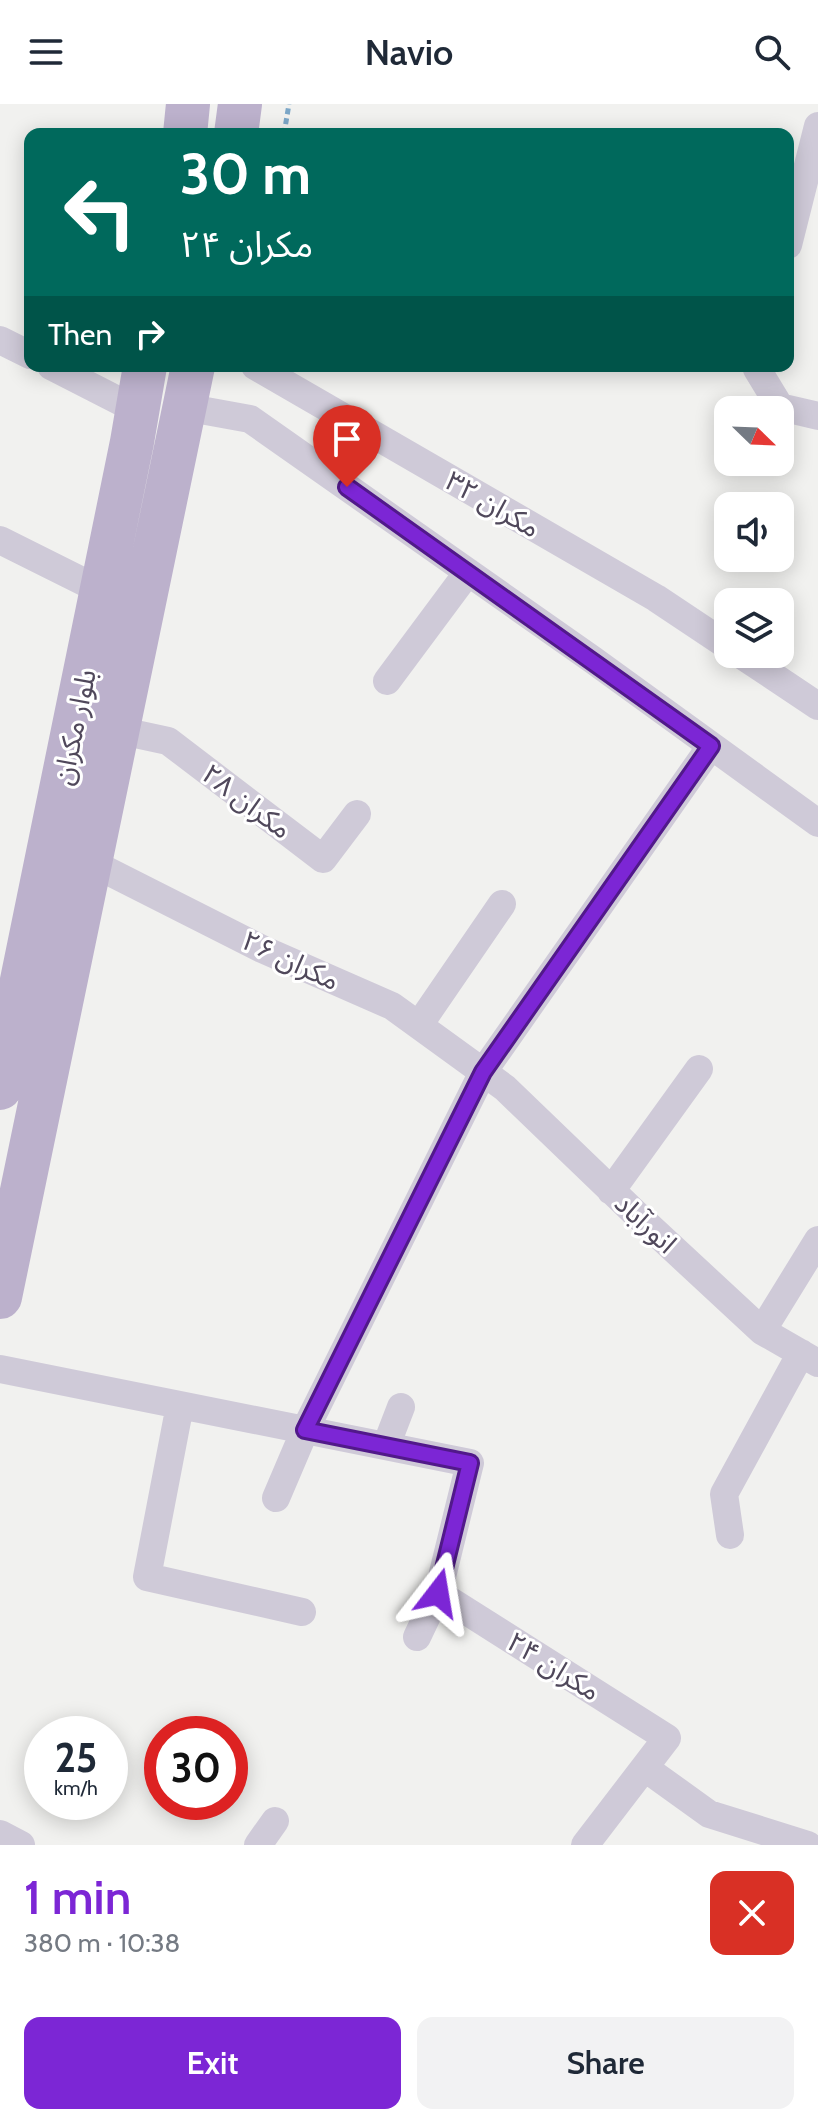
<!DOCTYPE html>
<html lang="en">
<head>
<meta charset="utf-8">
<style>
	:root { --surface:#fff; --page:#f2f2f3; --text:#1f2937; --muted:#747a83; --accent:#7c26d5 }
	body { margin:0; font-family:Cabin,"Noto Sans Arabic",sans-serif; background:var(--page); color:var(--text); height:100vh; display:flex; flex-direction:column; font-size:30px; white-space:nowrap }
	* { box-sizing:border-box; margin:0 }
	p { font-size:26px; color:var(--muted) }
	.icon { flex:none; width:44px; height:44px; fill:none; stroke:currentColor; stroke-width:2; stroke-linecap:round; stroke-linejoin:round }
	.map { position:relative; height:1741px; overflow:hidden }
	.sheet { display:flex; flex-direction:column; background:var(--surface); flex:1 }
	.sheet>* { flex:none }
	.hud { position:absolute; left:24px; top:24px; width:770px; height:244px; border-radius:16px; box-shadow:0 4px 20px #0003; background:#00695c; color:#fff; overflow:hidden }
	.needle { width:52px; rotate:113deg }
	.tools { position:absolute; left:714px; top:292px; display:grid; gap:16px }
	.tools a { display:grid; place-items:center; width:80px; height:80px; border-radius:16px; background:var(--surface); box-shadow:0 4px 20px #0003; font-size:40px }
	.speed { position:absolute; left:24px; top:1612px; display:flex; gap:16px; font-size:40px; font-weight:700; text-align:center }
	.speed>* { display:grid; place-content:center; width:104px; height:104px; border-radius:50%; background:var(--surface); box-shadow:0 4px 20px #0003; line-height:1 }
	.speed small { font-size:20px; font-weight:400 }
	.speed .limit { border:12px solid #d22; background:#fff; color:#111 }
	.pin { position:absolute; display:grid; place-items:center; width:68px; height:68px; color:#fff; margin:-82px -34px; border-radius:50% 50% 50% 0; rotate:-45deg; box-shadow:0 0 8px #0007 }
	.pin .icon { rotate:45deg }
	.me { position:absolute; width:88px; margin:-44px; rotate:14deg; stroke-linejoin:round; filter:drop-shadow(0 0 6px #0008) }
	.turn { display:flex; align-items:center; gap:28px; height:168px; padding:0 24px; font-size:36px }
	.turn .icon { width:104px; height:104px; stroke-width:2.5 }
	.turn b { display:block; font-size:56px; line-height:68px }
	.then { display:flex; align-items:center; height:76px; padding:0 24px; background:#0003; gap:16px; font-size:30px }
	.round { display:grid; place-items:center; flex:none; width:84px; height:84px; border-radius:16px; background:var(--page) }
	.head { display:flex; align-items:center; justify-content:space-between; height:136px; padding:0 24px }
	h1 { font-size:48px; font-weight:600; line-height:60px; color:var(--accent) }
	.cta { display:flex; gap:16px; margin-top:auto; padding:16px 24px }
	.cta a { flex:1; height:92px; border-radius:16px; background:var(--accent); color:#fff; font-size:32px; font-weight:600; line-height:92px; text-align:center }
	.cta a+a { background:var(--page); color:var(--text) }
	header { display:flex; justify-content:space-between; align-items:center; height:104px; padding:0 24px; background:var(--surface); font-size:36px; font-weight:600 }
	.map>svg:first-child { display:block }
	.lines { fill:none; stroke-linecap:round; stroke-linejoin:round }
	.path { stroke:#7ba6c7; stroke-width:5; stroke-dasharray:6 4; stroke-linecap:butt }
	.street { stroke:#cfcad8; stroke-width:28 }
	.primary { stroke:#bcb1cc; stroke-width:44 }
	.route-casing { stroke:#51198a; stroke-width:20 }
	.route { stroke:#7c26d5; stroke-width:14 }
	.labels { text-anchor:middle; dominant-baseline:central; stroke-width:6; stroke-linejoin:round; paint-order:stroke }
	.street-label { font-size:28px; fill:#50485b; stroke:#fff }
</style>
</head>
<body>
<header><svg class="icon" aria-label="menu" viewBox="0 0 24 24"><path d="M4 6h16M4 12h16M4 18h16"/></svg>Navio<svg class="icon" aria-label="search" viewBox="0 0 24 24"><circle cx="10" cy="10" r="6"/><path d="M15 15l6 6"/></svg></header>
<div class="map">
<svg width="818" height="1741" viewBox="0 0 818 1741">
	<rect width="100%" height="100%" fill="#f1f1ef"/>
	<g class="lines">
		<path class="path" d="M284,30L289,0"/>
		<path class="street" d="M788,141L818,22
			M0,236L30,251
			M51,262L137,306
			M255,262L656,494L728,542
			M757,265L780,303L818,312
			M184,303L250,315L593,556L818,719
			M0,436L102,487
			M740,550L818,602
			M387,577L468,468
			M117,626L168,637L323,755L357,710
			M90,758L262,845L392,902L505,984L637,1111L762,1227L818,1259
			M419,921L502,800
			M611,1087L699,965
			M762,1227L818,1136
			M0,1265L470,1359L438,1489L667,1634L585,1741
			M180,1301L147,1473L302,1508
			M386,1342L401,1303
			M276,1394L305,1326L483,968L711,642
			M730,1431L724,1390L801,1249
			M417,1533L438,1489
			M645,1664L709,1710L808,1741
			M0,1730L21,1741
			M258,1741L275,1717"/>
		<path class="primary" d="M185,30L188,0
			M236,30L240,0
			M0,984L132,338L145,262
			M0,1193L193,262"/>
	</g>
	<g class="lines">
		<g class="route-casing">
			<path id="route" d="M347,383L711,642L483,968L305,1326L470,1359L438,1489"/>
		</g>
		<use href="#route" class="route"/>
	</g>
	<g class="labels">
		<g class="street-label">
			<text transform="translate(493 400) rotate(30)">مکران ۳۲</text>
			<text transform="translate(74 623) rotate(-78)">بلوار مکران</text>
			<text transform="translate(247 697) rotate(37)">مکران ۲۸</text>
			<text transform="translate(291 856) rotate(25)">مکران ۲۶</text>
			<text transform="translate(646 1119) rotate(43)">انورآباد</text>
			<text transform="translate(554 1562) rotate(32)">مکران ۲۴</text>
		</g>
	</g>
</svg>
<div class="tools">
<a><svg class="needle" viewBox="-14 -14 28 28"><path d="M0-13l5 13h-10z" fill="#e53935"/><path d="M0 13l5-13h-10z" fill="#747a83"/></svg></a>
<a><svg class="icon" aria-label="sound" viewBox="0 0 24 24"><path d="M4 9h4l5-4v14l-5-4H4zM17 9q2 3 0 6"/></svg></a>
<a><svg class="icon" aria-label="layers" viewBox="0 0 24 24"><path d="M12 4l9 5-9 5-9-5zM3 14l9 5 9-5"/></svg></a>
</div>
<div class="speed"><div>25<small>km/h</small></div><div class="limit">30</div></div>
<div class="pin" style="left:347px;top:383px;background:#d93025"><svg class="icon" aria-label="arrive" viewBox="0 0 24 24"><path d="M6 21V4h12l-3 4 3 4H6"/></svg></div>
<svg class="me" style="left:438px;top:1489px" viewBox="-20 -20 40 40"><path d="M0-17L14 15 0 8-14 15z" fill="#7c26d5" stroke="#fff" stroke-width="4"/></svg>
<div class="hud">
<div class="turn"><svg class="icon" aria-label="left" viewBox="0 0 24 24"><path d="M17 20v-9H6M10 6l-5 5 5 5"/></svg><div><b>30 m</b>مکران ۲۴</div></div>
<div class="then">Then<svg class="icon" aria-label="right" viewBox="0 0 24 24"><path d="M7 20v-9h11M14 6l5 5-5 5"/></svg></div>
</div>
</div>
<section class="sheet">
<div class="head"><div><h1>1 min</h1><p>380 m · 10:38</p></div><a class="round" style="background:#d93025;color:#fff"><svg class="icon" aria-label="close" viewBox="0 0 24 24"><path d="M6 6l12 12M18 6L6 18"/></svg></a></div>
<div class="cta"><a>Exit</a><a>Share</a></div>
</section>
</body>
</html>
